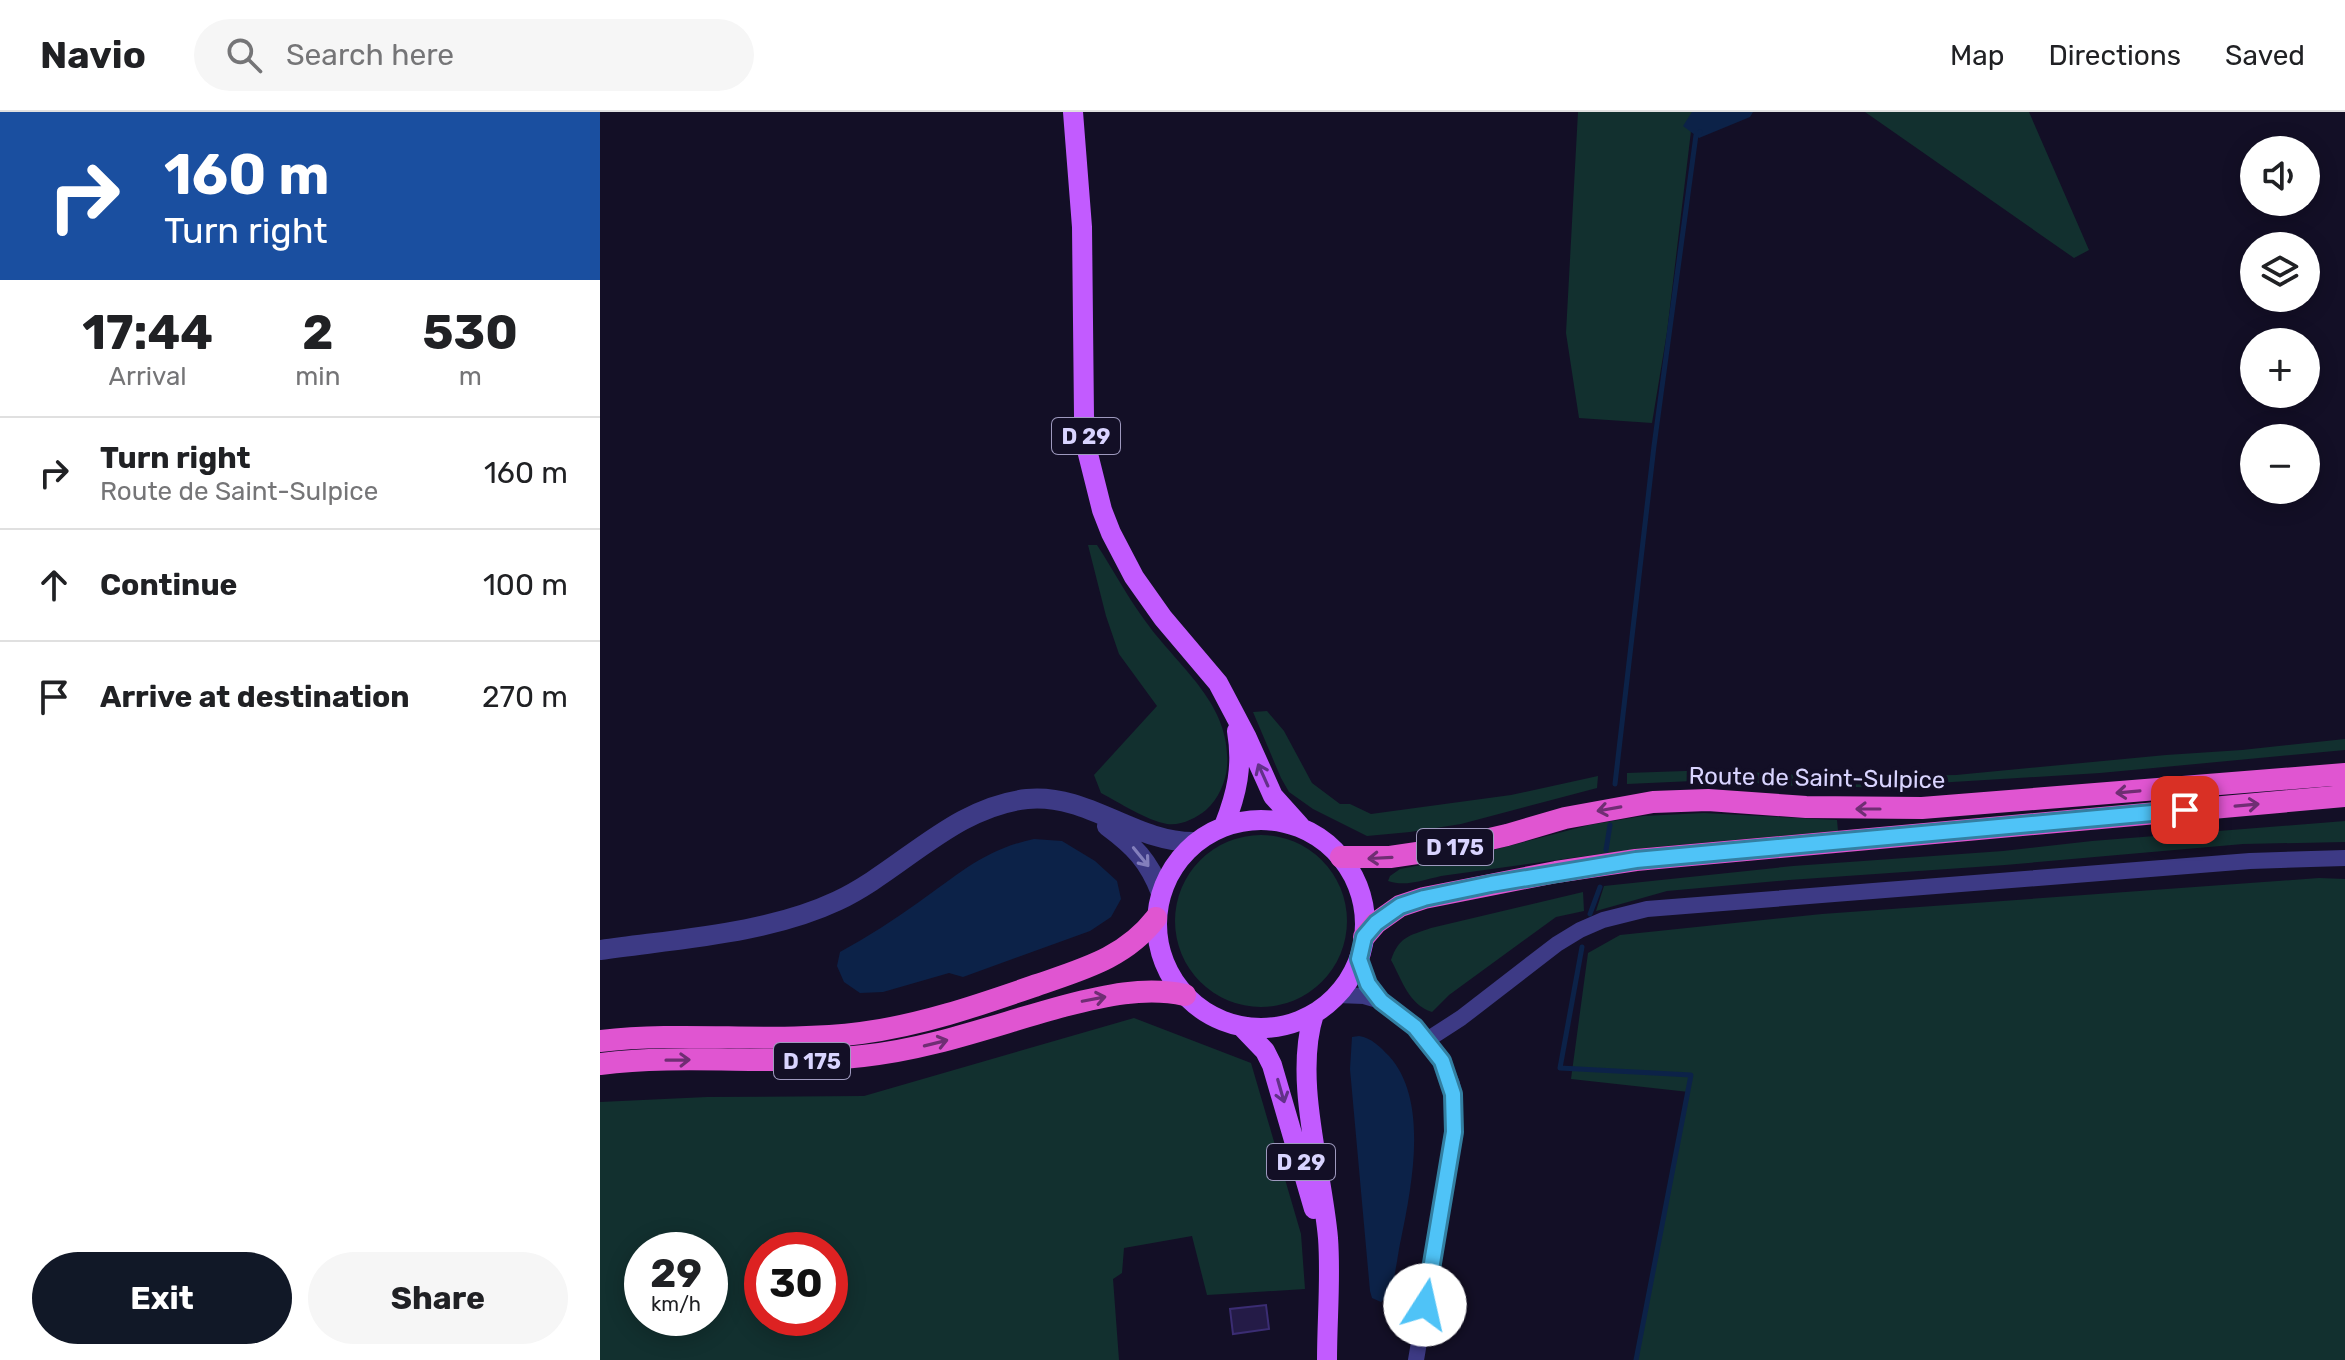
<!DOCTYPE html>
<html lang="en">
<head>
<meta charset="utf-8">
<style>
	:root { --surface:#fff; --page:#f6f6f6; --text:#202124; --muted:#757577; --line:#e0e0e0; --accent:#111827 }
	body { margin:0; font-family:Rubik,sans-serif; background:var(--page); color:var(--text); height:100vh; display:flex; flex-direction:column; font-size:30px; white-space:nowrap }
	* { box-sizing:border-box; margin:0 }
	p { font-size:26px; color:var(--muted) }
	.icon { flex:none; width:44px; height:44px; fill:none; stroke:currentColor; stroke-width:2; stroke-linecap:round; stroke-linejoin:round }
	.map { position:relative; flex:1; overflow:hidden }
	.panel { display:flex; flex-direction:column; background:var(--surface); width:600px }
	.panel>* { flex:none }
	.guide { background:#1a4fa0; color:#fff; overflow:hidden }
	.fabs { position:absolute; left:1640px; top:24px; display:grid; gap:16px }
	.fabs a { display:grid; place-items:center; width:80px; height:80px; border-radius:50%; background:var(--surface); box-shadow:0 4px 20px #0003; font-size:40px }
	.speed { position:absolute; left:24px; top:1120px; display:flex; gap:16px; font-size:40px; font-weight:700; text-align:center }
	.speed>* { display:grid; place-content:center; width:104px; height:104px; border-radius:50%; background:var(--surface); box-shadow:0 4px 20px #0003; line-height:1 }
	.speed small { font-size:20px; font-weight:400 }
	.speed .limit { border:12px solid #d22; background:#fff; color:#111 }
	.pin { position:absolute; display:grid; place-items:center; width:68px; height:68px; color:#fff; margin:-34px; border-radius:16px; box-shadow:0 4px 12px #0006 }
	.me { position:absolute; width:88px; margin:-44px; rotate:10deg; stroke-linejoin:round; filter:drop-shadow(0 0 6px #0008) }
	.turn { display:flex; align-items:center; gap:28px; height:168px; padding:0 32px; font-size:36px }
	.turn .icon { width:104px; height:104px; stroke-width:2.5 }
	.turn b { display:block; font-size:56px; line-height:68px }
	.eta { display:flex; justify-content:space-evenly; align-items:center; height:136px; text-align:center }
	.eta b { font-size:48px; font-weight:700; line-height:56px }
	.primary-button { display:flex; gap:16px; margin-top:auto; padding:16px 32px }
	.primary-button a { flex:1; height:92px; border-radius:48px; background:var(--accent); color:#fff; font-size:32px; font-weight:700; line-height:92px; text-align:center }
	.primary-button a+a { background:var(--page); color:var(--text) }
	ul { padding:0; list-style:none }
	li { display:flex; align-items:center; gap:24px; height:112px; padding:0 32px; border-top:2px solid var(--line) }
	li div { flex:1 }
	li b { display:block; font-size:30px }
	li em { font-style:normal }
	header { display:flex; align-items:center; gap:48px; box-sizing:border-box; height:112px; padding:0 40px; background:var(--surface); border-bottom:2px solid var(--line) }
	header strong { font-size:38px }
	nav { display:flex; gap:44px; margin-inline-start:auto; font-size:28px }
	.search { width:560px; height:72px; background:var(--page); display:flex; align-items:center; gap:20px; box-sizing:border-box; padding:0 28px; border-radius:44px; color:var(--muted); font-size:30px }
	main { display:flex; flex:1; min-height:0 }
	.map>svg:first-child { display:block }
	.green { fill:#12302f; fill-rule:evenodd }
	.water { fill:#0c2248 }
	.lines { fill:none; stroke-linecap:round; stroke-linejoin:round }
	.stream { stroke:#0c2248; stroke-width:5 }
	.building { fill:#241b47; stroke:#3b2d73; stroke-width:2 }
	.minor { stroke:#3d3a85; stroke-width:16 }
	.tertiary { stroke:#3d3a85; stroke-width:20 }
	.primary { stroke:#c25bff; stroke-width:20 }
	.trunk { stroke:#e055d1; stroke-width:22 }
	.oneway { stroke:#623188 }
	.oneway2 { stroke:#6f2e73 }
	.oneway3 { stroke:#837fbc }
	.route-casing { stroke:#337fa1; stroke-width:20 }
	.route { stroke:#4fc3f7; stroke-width:14 }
	.labels { text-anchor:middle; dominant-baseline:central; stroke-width:8; stroke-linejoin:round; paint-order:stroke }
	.shield { fill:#130f26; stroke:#9e99be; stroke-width:2 }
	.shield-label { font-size:22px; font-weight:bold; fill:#d9d4ff }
	.street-label { font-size:24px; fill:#d9d4ff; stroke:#130f26 }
</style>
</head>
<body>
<header>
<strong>Navio</strong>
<div class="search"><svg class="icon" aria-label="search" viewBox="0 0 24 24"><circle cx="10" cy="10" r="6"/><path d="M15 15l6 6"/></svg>Search here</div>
<nav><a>Map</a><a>Directions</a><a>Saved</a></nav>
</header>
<main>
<section class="panel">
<div class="guide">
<div class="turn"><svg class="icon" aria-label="right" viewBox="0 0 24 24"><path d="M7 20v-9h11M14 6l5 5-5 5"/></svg><div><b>160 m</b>Turn right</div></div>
</div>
<div class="eta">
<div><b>17:44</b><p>Arrival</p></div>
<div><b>2</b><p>min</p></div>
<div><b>530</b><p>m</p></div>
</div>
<ul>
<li><svg class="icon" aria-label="right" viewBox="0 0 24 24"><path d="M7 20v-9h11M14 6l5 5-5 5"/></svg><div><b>Turn right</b><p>Route de Saint-Sulpice</p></div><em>160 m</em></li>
<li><svg class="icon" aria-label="ahead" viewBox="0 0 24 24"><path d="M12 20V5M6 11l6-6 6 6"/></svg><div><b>Continue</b></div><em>100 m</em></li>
<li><svg class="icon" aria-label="arrive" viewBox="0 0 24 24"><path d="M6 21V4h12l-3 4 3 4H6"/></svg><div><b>Arrive at destination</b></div><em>270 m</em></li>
</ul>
<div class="primary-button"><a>Exit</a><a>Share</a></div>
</section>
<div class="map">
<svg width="1745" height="1248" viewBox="0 0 1745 1248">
	<rect width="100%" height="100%" fill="#130f26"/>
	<path class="green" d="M978,0H1105L1091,19L1067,220L1052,311L979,306L966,221Z
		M1265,0H1429L1489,138L1474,146Z
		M488,433H497C514,459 528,486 546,510C579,556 632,592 627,655C626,669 618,688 606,698C596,706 581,714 567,712C546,708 520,691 501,681L494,663L557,594L519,542L506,504Z
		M667,599L684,619L712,671L740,692H750L771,702L911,683L998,664L997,676L861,712L810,720L767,724L713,697L689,680L681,666L653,600Z
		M1745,627V638L1500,661L1336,671L1306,676L1199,674L1115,668L1027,672V661L1114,658L1232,665L1356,663L1566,643L1642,638Z
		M1104,701L1237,708L1238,719L1045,736L841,764C824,768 805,775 788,769L790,764L800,757L878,742L989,713L1043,704Z
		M1745,709V730L1643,732L1405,753L1189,768L1067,779L996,799L1004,774L1193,754L1403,739L1492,729Z
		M575 809a86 86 0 1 1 172 0a86 86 0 1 1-172 0Z
		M1719,766L1745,767V1248H1037L1089,980L971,967L988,841L1020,823L1222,802Z
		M983,780L984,799L956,805L849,883L832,900C809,893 802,868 791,848C799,825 808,824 831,816Z
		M534,906L651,951L701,1122L705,1177L607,1183L592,1124L524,1136L522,1161L513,1167L519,1248H0V990L107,985L264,984ZM110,1138V1206H42V1138ZM230,1138V1206H162V1138Z"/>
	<path class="water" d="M1092,0H1153L1150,5L1099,26L1083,14Z
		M434,727L462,729L495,749L517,769L521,787L511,805L490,819L363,865L349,861L283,880L260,881L244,870L237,854L240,840C267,825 294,808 319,790C359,762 385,737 434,727Z
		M759,924C772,926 780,935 789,944C829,988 812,1073 801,1127C798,1139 795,1171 789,1181C787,1185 784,1187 781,1190L772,1186L770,1179L750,957L752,925Z"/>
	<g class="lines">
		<path class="stream" d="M1015,672L1054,334L1096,23L1100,20
			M1006,738L1010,713
			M990,802L1000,775
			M982,835L960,956L1091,963L1036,1248"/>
	</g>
	<path class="building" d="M666,1193L669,1217L633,1222L630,1197Z"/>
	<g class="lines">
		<path class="minor" d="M759,847L768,872L781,889L815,915L842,949L852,972L855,993L854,1020L848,1060L816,1248
			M737,883L764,884L781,889
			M827,928L861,906L957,832L980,818L1003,808L1047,797L1650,749L1745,746"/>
		<path class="tertiary" d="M507,714C534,734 549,749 561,781
			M0,838C76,827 167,822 237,789C301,759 353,695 427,687C488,681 535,731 595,730"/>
		<path class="primary" d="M473,0L482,115L484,304L487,338L502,398L511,421L534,465L563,506L618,571L647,626L673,684L700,714
			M557 812a104 104 0 1 1 208 0a104 104 0 1 1-208 0Z
			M624,714C637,681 643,654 637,619
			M714,902C693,967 722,1057 728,1126C731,1166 727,1207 727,1248
			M641,914L665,939L672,953L714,1097"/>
		<path class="trunk" d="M741,745H790L851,736L907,723L965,706L1053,690L1108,688L1206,695L1322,696L1745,662
			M764,825L776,811L800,794L824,786L956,760L1036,748L1745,684
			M0,929C87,919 175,932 261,921C322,913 379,893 437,873C483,857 525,846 556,806
			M0,952C87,941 175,954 263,944C332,937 397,912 464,894C503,884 545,874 585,883"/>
	</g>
	<defs><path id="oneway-shaft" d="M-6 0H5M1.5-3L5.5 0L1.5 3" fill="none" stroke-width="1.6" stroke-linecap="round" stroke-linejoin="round" transform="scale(2)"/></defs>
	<g class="oneway">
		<use href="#oneway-shaft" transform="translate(663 663) rotate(-114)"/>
		<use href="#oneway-shaft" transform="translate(681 979) rotate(74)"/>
	</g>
	<g class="oneway2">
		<use href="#oneway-shaft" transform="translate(1528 680) rotate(175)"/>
		<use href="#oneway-shaft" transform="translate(1647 693) rotate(-5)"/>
		<use href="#oneway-shaft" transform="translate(1009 697) rotate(170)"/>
		<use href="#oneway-shaft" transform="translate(1268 697) rotate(-180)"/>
		<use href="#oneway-shaft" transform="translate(780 746) rotate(177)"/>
		<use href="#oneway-shaft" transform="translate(494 887) rotate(-11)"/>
		<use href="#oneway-shaft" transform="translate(336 931) rotate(-14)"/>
		<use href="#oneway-shaft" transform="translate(78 948) rotate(-1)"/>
	</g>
	<use class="oneway3" href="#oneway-shaft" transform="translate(541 745) rotate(51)"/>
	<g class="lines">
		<g class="route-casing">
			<path id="route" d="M825,1193L854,1020L853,982L842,949L815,915L781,889L768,872L759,847L764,825L776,811L800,794L824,786L891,772L1036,748L1585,698"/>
		</g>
		<use href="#route" class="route"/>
	</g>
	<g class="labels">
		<g class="shield">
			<rect x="452" y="306" width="68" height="36" rx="6"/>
			<rect x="817" y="717" width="76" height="36" rx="6"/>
			<rect x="174" y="931" width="76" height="36" rx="6"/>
			<rect x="667" y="1032" width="68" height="36" rx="6"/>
		</g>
		<g class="shield-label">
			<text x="486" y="324">D 29</text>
			<text x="855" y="735">D 175</text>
			<text x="212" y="949">D 175</text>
			<text x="701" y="1050">D 29</text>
		</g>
		<g class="street-label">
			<text transform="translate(1217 666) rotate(1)">Route de Saint-Sulpice</text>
		</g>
	</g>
</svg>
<div class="fabs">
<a><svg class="icon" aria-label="sound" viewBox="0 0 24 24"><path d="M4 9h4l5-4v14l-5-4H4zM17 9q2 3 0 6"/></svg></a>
<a><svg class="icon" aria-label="layers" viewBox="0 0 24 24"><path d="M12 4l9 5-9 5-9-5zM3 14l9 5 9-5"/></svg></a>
<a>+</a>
<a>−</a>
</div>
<div class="speed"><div>29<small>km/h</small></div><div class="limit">30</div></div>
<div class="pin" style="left:1585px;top:698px;background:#d93025"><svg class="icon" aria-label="arrive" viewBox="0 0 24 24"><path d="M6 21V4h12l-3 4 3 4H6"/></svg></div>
<svg class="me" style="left:825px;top:1193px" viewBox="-20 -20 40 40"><circle r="19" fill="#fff"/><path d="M0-13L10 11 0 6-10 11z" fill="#4fc3f7"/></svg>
</div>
</main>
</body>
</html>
